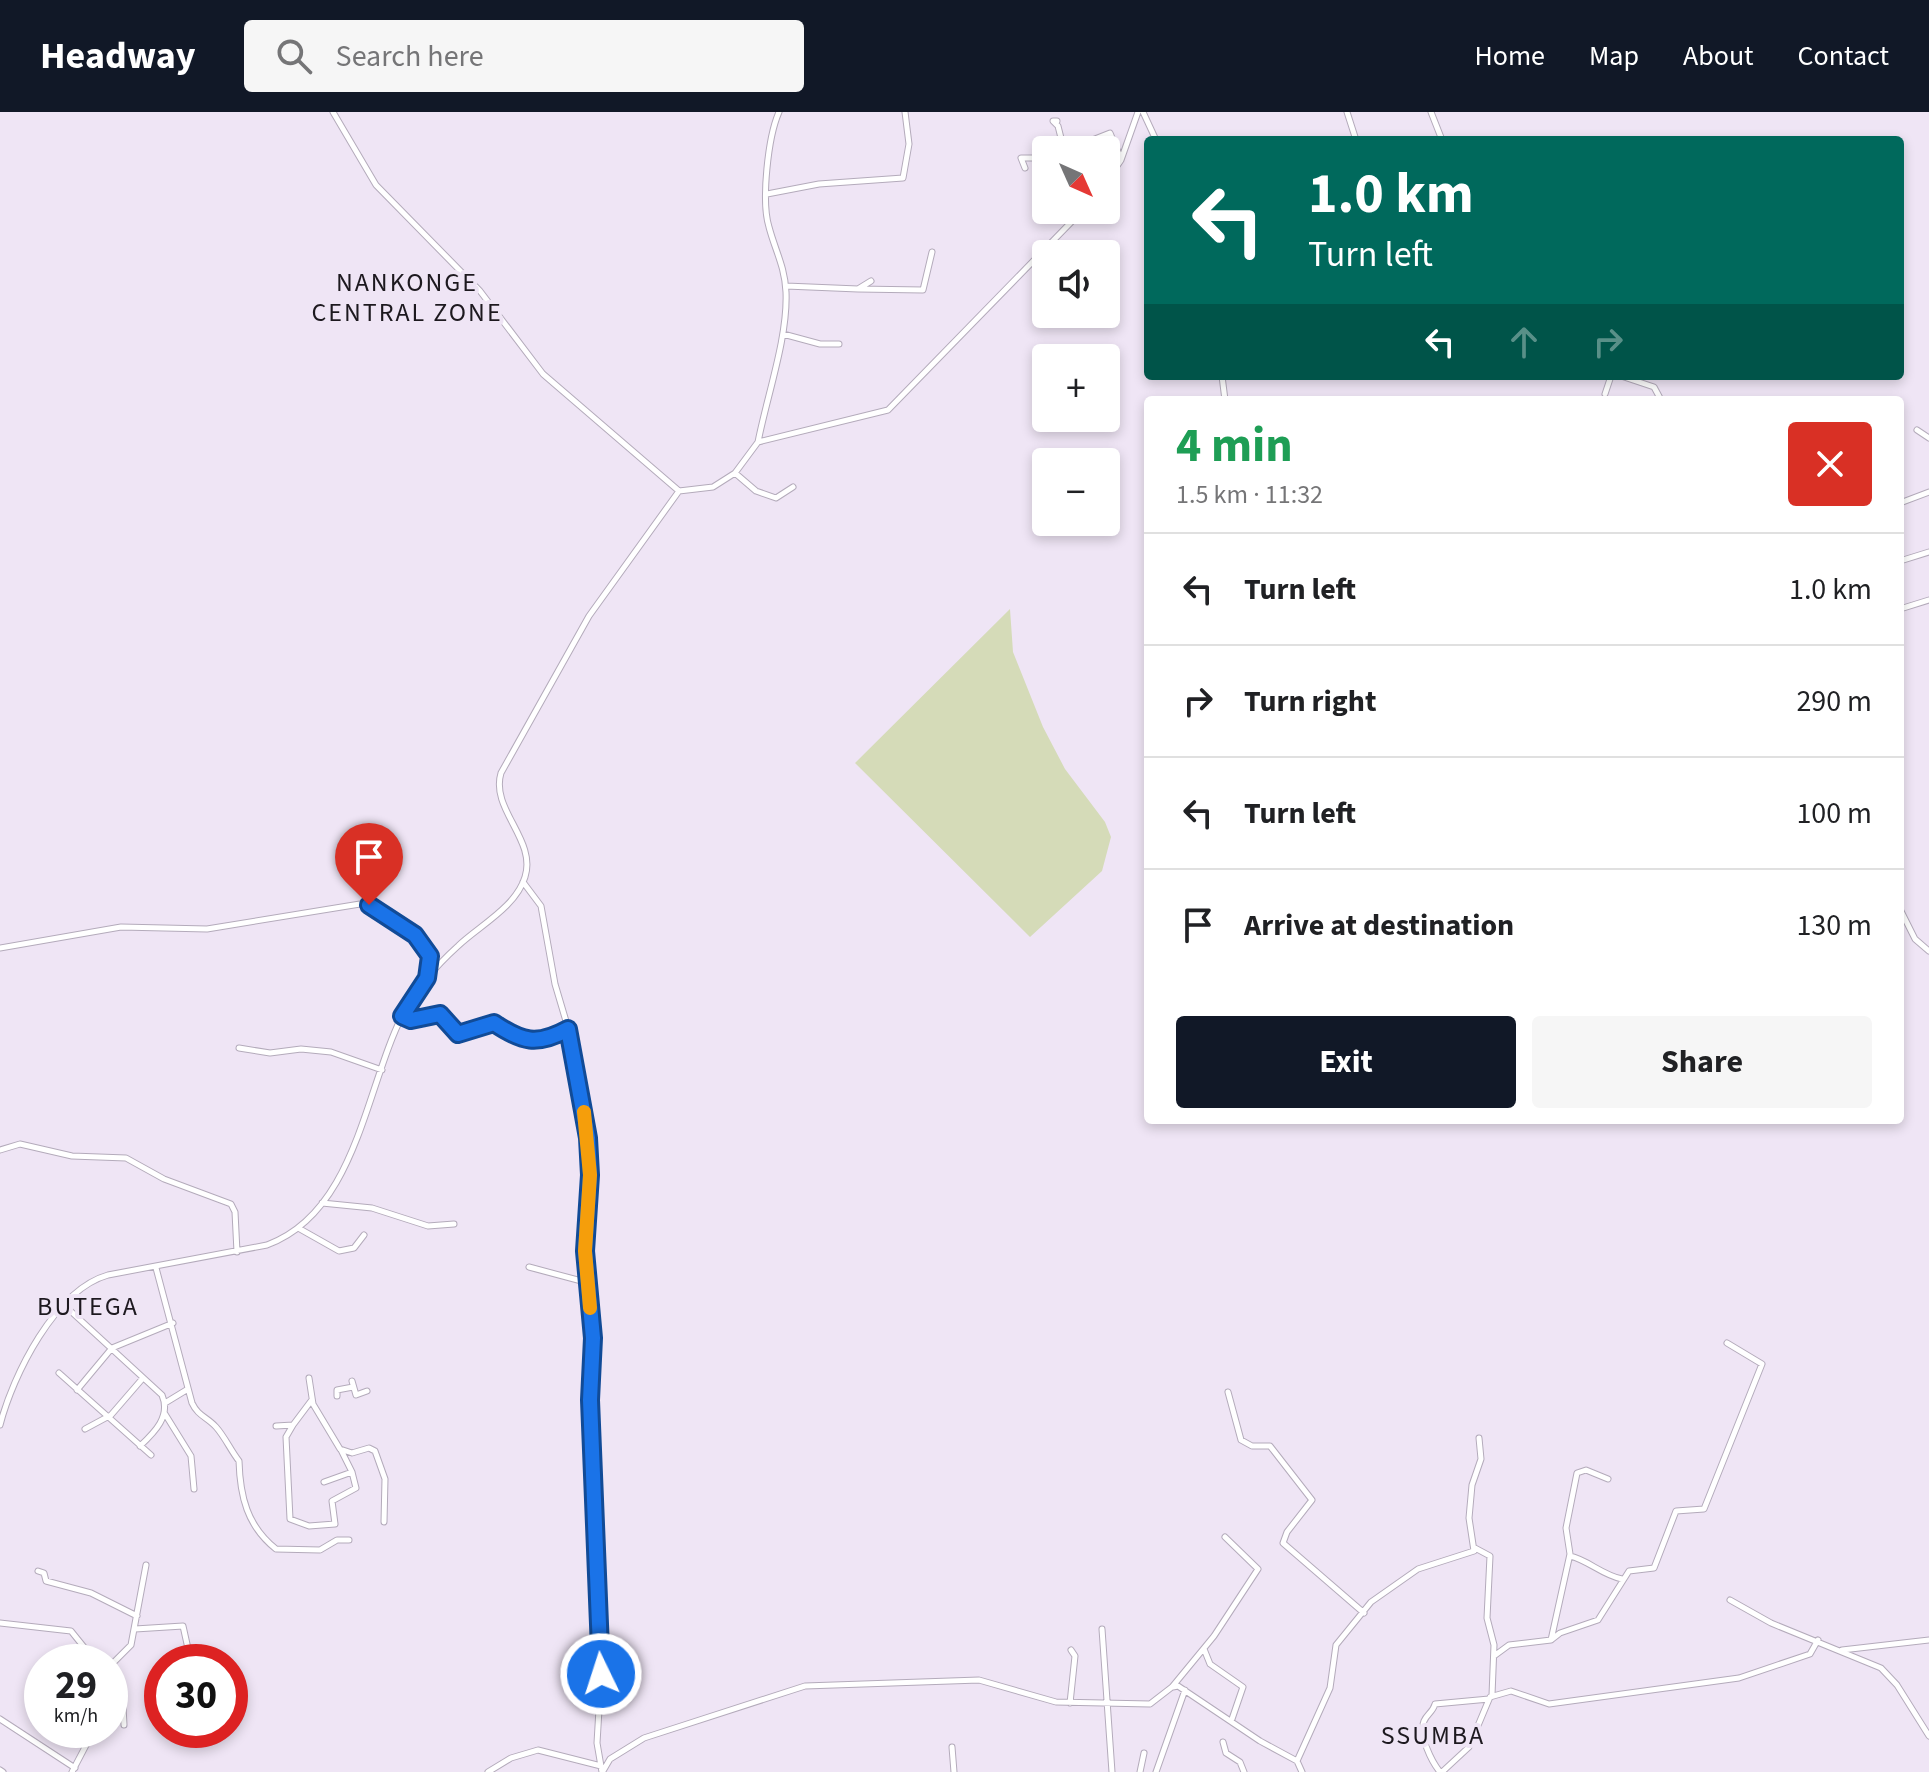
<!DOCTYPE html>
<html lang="en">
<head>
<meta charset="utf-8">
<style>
	:root { --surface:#fff; --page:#f6f6f6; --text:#202124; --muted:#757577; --line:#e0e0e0; --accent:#111827 }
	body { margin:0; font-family:"Source Sans 3",sans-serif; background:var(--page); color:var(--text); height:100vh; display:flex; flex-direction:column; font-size:30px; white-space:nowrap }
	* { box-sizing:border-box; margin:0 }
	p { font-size:26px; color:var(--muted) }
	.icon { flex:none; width:44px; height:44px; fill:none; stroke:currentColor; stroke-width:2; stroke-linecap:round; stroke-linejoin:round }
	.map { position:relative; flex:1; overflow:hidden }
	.sheet { position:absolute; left:1144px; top:284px; width:760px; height:728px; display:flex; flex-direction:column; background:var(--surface); border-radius:8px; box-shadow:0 4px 12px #0003 }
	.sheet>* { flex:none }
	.top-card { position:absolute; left:1144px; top:24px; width:760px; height:244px; border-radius:8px; box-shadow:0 4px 12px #0003; background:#00695c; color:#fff; overflow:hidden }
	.needle { width:52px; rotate:135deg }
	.controls { position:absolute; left:1032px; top:24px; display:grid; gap:16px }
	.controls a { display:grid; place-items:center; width:88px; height:88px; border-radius:8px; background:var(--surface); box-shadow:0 4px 12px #0003; font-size:40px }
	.speed { position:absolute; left:24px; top:1532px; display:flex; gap:16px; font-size:40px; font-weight:700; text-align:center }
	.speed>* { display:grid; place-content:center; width:104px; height:104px; border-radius:50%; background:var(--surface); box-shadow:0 4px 12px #0003; line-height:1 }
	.speed small { font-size:20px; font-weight:400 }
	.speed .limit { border:12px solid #d22; background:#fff; color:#111 }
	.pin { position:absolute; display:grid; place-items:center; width:68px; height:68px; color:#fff; margin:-82px -34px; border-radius:50% 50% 50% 0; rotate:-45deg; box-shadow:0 0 8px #0007 }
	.pin .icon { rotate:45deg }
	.me { position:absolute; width:88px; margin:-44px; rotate:356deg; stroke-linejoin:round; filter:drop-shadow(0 0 6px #0008) }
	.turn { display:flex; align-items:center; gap:28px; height:168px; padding:0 32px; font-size:36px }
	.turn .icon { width:104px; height:104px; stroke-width:2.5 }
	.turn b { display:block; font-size:56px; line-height:68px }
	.lanes { display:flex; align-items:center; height:76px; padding:0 32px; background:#0003; justify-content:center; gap:40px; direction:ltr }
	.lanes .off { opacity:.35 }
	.round { display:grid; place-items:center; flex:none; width:84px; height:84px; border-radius:8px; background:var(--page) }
	.headline { display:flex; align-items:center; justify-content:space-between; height:136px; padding:0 32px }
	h1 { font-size:48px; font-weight:700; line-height:60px; color:#1e9e55 }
	.button { display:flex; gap:16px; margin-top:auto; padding:16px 32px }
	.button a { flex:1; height:92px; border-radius:8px; background:var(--accent); color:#fff; font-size:32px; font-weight:700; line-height:92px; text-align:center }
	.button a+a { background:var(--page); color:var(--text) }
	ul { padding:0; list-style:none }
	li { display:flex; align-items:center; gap:24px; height:112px; padding:0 32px; border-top:2px solid var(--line) }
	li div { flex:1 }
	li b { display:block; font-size:30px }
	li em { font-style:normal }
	header { display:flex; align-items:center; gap:48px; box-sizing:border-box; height:112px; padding:0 40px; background:var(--accent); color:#fff }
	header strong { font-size:38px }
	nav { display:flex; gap:44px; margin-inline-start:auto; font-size:28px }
	.search { width:560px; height:72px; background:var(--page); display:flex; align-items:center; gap:20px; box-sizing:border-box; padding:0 28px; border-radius:8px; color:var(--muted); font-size:30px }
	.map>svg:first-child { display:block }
	.green { fill:#d5dbb8 }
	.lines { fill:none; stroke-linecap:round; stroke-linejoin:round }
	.minor-casing { stroke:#b4abbb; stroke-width:7 }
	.minor { stroke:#fff; stroke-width:5 }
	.route-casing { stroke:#114b97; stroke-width:20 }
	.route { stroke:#1a73e8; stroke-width:14 }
	.slow { stroke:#f59e0b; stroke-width:14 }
	.labels { text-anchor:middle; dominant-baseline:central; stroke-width:8; stroke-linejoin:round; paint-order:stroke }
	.quarter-label { font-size:26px; letter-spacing:2px; fill:#1d191f; stroke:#efe5f5 }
</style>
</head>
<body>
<header>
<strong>Headway</strong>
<div class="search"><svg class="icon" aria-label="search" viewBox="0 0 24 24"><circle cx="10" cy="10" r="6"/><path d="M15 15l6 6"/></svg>Search here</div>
<nav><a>Home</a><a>Map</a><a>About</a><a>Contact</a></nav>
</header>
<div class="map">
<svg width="1929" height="1660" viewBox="0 0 1929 1660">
	<rect width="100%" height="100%" fill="#efe5f5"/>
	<path class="green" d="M1010,497L1013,540L1043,615L1065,657L1105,710L1111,725L1102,759L1030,825L855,651Z"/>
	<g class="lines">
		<g class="minor-casing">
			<path id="minor" d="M333,0L376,73L480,179L543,262L679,379
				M1143,0L1156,28
				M1347,0L1356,28
				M1431,0L1442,28
				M1057,9H1053L1058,14L1064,38
				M1067,38L1110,21L1121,47
				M1025,56L1021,46H1039
				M1106,70L1121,48L1138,0
				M767,82L819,72L903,66L909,32L905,0
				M786,174L858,177L871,169
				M858,177L923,178L932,140
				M783,222L820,232H839
				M1222,264L1225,288
				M1621,264L1654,275L1661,288
				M1605,282L1611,264
				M1917,318L1929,326
				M758,330C767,284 788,225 786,180C785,155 775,138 769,115C761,89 768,25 779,0
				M735,361L756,379L776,386L793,375
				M1900,391L1929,380
				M1900,449L1929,440
				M1900,497L1929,488
				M523,770L541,794L555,872L571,926L588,1026L590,1063L585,1139L593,1226L590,1288L602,1547L597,1631L602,1660
				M1900,797L1915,827L1929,839
				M0,836L121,815L207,817L360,792C387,794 418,821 430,844L428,864
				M402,904L411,908L440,902L458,922L494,911C522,930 537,935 568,917
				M239,936L270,941L301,937L331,940L382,958
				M0,1038L20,1032L72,1044L126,1046L164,1067L231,1092L235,1100L237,1140
				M322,1091L372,1096L428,1114L454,1112
				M300,1117L339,1139L354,1136L364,1123
				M529,1155L589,1171
				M156,1156L192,1291C198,1304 207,1305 216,1315C225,1325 231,1339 239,1349C240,1384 247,1414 276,1437L320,1438L337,1428H349
				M64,1193L162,1283C171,1304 155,1320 140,1334
				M59,1261L151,1343
				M309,1266L313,1292L340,1337L352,1341L369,1336L375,1339L385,1367L384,1410
				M352,1269L356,1283L367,1279
				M77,1278L112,1236L173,1211
				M1228,1280L1241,1328L1252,1334H1270L1312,1388L1287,1420L1283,1431L1364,1501
				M337,1284V1278L353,1275
				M165,1291L188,1277
				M165,1302L191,1344L194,1377
				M0,1313C13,1263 55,1178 108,1163L267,1133C357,1100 365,975 404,900C417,876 437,853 458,834C479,814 516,795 525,765C537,728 490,697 501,661L589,504L679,379L713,375L735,361L758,330L888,298L1083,98
				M293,1313L286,1325L290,1407L309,1414L335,1412L332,1389L356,1376L352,1360
				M276,1314L293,1313L311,1289
				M85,1317L111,1303L143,1266
				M324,1370L352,1360L341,1338
				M1475,1436L1490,1444L1487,1506L1494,1533L1492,1583
				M1570,1444C1588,1448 1602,1463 1622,1467
				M38,1459L44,1461L46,1469L91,1481L137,1504
				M1730,1488L1771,1511L1881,1556L1897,1573L1929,1624
				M0,1511L71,1519L96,1550
				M135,1517L183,1514L191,1550
				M1102,1517L1112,1660
				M1551,1528L1570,1442L1566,1416L1577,1361L1586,1358L1608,1367
				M1204,1537L1210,1552L1243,1575L1232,1607
				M1842,1538L1929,1528
				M1494,1544L1509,1533L1551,1528L1560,1521L1598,1508L1629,1459L1654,1456L1676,1399L1704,1397L1762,1252L1727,1231
				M110,1554L131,1533L146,1453
				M110,1566L123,1595L124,1613
				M1173,1575L1178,1574L1260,1629L1297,1649
				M1070,1591L1075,1544L1071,1538
				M0,1607L75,1656
				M1223,1630L1226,1641L1240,1650L1244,1660
				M952,1635L954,1660
				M0,1658L3,1660
				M603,1659L610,1647L644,1626L805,1574L979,1568L1056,1590L1150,1592L1172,1575L1214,1524L1258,1457L1225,1425
				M72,1660L94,1618
				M488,1660L511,1646L538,1638L601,1654
				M1140,1660L1144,1641
				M1156,1660L1185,1578
				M1302,1660L1297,1649L1330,1576L1336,1533L1371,1490L1418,1457L1474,1439L1469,1406L1472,1373L1481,1347L1479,1326
				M1440,1660C1432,1650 1418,1623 1424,1609C1427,1602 1433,1600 1435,1592L1489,1587
				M1442,1660L1469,1635L1490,1585L1511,1579L1549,1592L1739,1566L1810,1542L1818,1528"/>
		</g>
		<use href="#minor" class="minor"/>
	</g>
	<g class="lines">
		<g class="route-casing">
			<path id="route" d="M369,793L415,823L430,844L427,866L402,904L411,908L440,902L458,922L494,911C522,930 537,934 568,917L588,1026L590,1063L585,1139L593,1226L590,1288L601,1562"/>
		</g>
		<use href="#route" class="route"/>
		<path class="slow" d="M584,1000L590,1063L585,1139L590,1196"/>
	</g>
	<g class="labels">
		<g class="quarter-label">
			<text x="407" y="170">NANKONGE<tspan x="407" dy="30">CENTRAL ZONE</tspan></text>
			<text x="88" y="1194">BUTEGA</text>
			<text x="1433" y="1623">SSUMBA</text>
		</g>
	</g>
</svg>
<div class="controls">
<a><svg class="needle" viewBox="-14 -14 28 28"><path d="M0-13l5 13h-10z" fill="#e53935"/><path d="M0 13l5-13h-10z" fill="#757577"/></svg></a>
<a><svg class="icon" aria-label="sound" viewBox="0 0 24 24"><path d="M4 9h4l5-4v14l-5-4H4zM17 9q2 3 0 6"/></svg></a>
<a>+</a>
<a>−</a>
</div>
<div class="speed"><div>29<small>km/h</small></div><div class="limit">30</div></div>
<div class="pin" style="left:369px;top:793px;background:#d93025"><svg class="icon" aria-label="arrive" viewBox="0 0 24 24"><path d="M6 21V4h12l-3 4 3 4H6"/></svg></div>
<svg class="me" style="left:601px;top:1562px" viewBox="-20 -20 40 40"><circle r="17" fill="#1a73e8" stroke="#fff" stroke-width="3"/><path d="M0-11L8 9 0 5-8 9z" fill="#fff"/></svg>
<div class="top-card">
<div class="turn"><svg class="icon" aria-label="left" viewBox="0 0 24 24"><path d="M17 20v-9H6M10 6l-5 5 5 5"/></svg><div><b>1.0 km</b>Turn left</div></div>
<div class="lanes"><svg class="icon" aria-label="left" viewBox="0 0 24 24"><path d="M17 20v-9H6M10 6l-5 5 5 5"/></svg><svg class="icon off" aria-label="ahead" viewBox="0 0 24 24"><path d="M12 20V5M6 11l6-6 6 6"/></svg><svg class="icon off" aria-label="right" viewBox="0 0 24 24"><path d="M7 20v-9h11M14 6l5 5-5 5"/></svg></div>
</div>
<section class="sheet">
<div class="headline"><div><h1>4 min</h1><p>1.5 km · 11:32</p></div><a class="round" style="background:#d93025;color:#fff"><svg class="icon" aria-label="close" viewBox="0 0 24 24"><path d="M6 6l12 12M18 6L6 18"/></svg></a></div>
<ul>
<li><svg class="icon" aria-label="left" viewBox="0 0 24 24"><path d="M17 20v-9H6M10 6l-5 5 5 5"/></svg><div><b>Turn left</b></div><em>1.0 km</em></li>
<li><svg class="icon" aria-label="right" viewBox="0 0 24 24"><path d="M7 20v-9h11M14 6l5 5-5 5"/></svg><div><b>Turn right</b></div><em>290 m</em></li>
<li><svg class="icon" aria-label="left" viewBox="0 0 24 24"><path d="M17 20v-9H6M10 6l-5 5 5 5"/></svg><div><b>Turn left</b></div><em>100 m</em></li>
<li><svg class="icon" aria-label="arrive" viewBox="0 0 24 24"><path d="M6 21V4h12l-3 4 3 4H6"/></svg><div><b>Arrive at destination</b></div><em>130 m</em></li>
</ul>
<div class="button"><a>Exit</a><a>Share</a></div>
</section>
</div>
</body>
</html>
